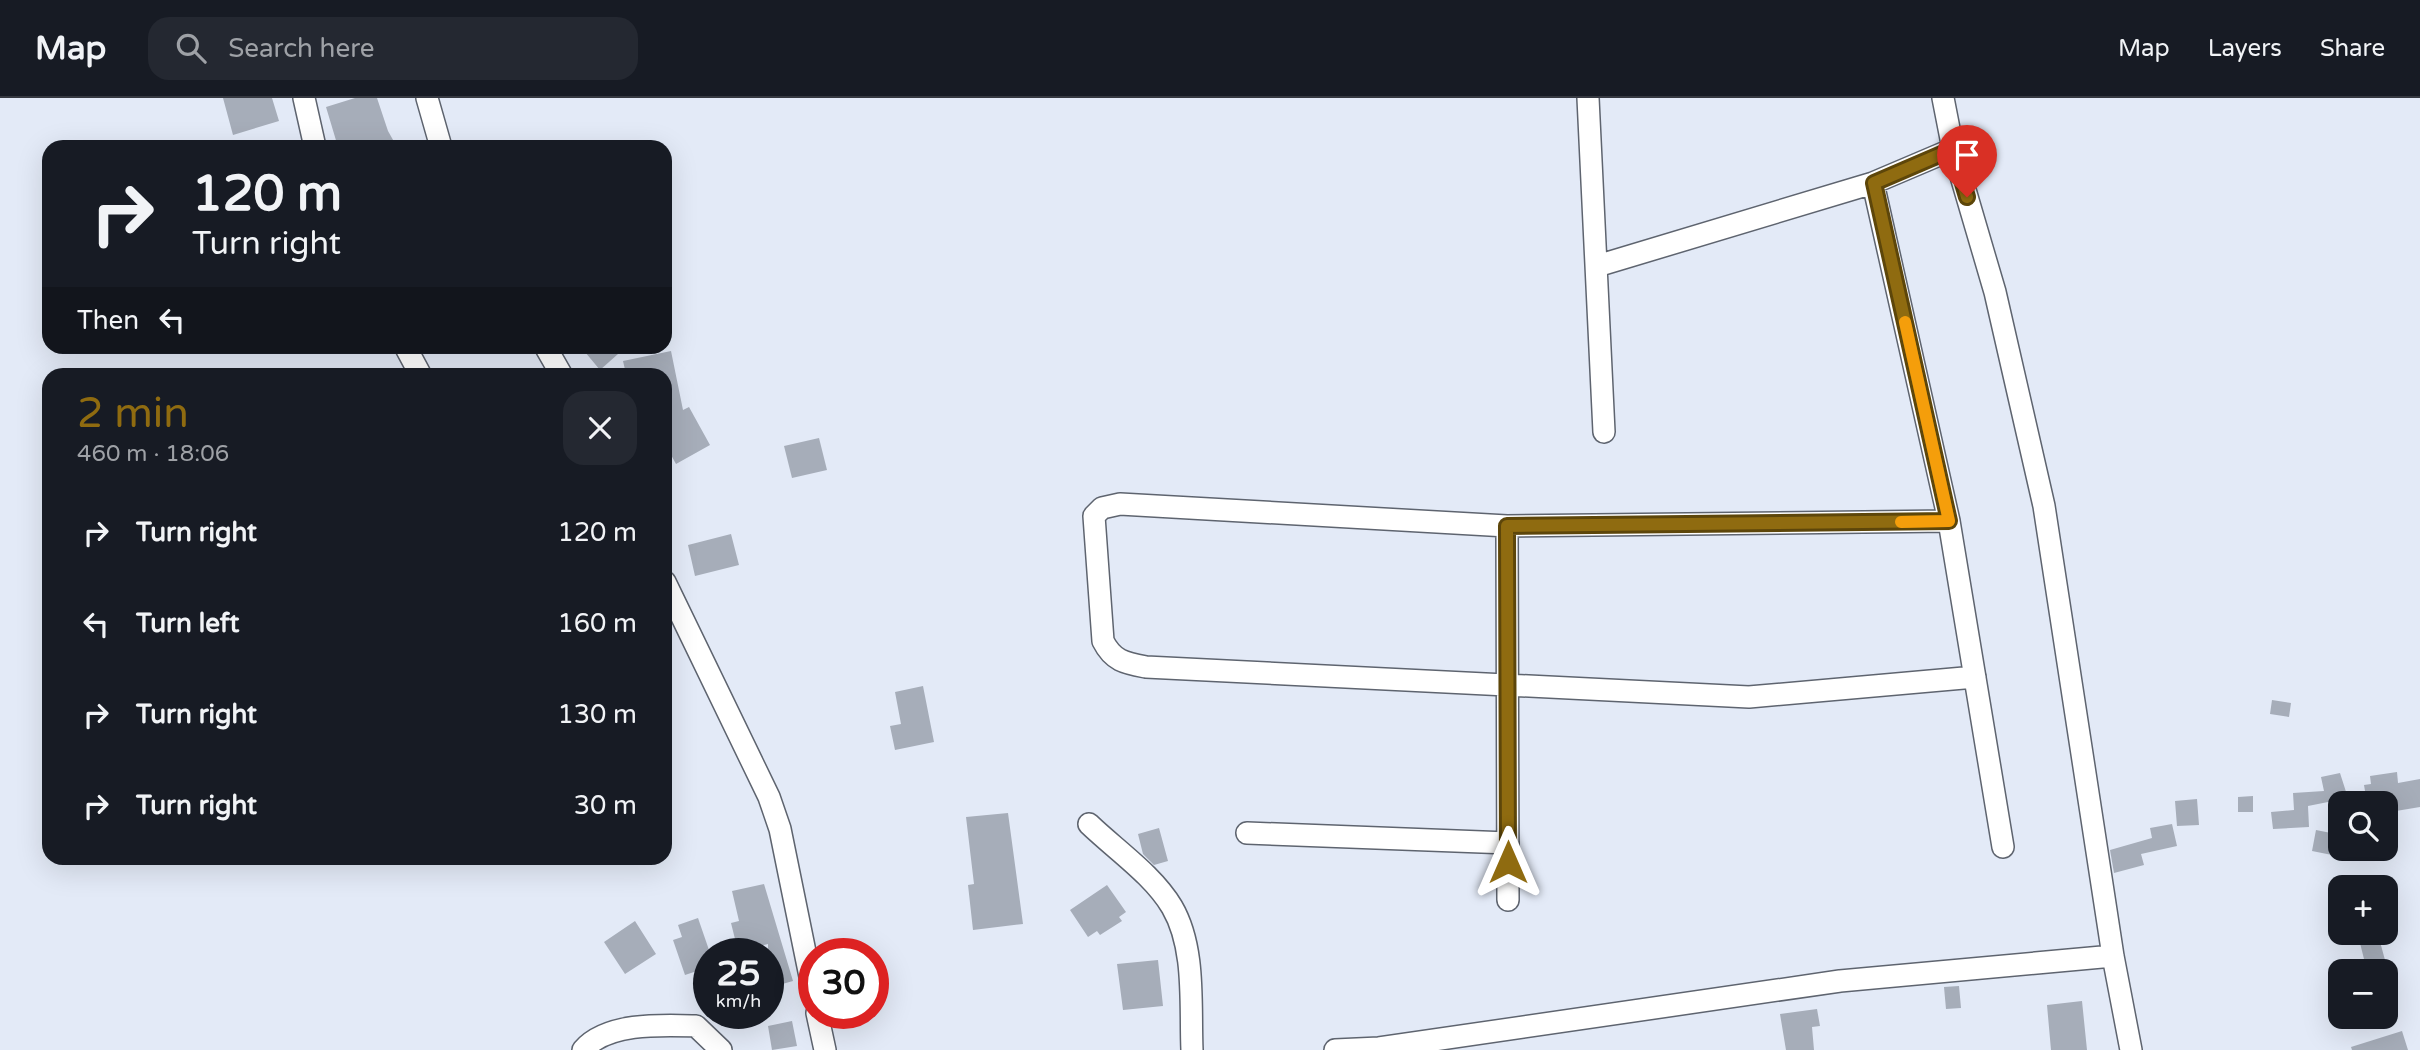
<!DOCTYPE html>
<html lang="en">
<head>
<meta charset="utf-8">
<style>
	:root { --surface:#171b24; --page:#242831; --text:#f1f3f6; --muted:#9ea1a6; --line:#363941; --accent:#8f6b10 }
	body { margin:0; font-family:"Varela Round",sans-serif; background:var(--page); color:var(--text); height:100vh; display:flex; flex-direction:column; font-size:26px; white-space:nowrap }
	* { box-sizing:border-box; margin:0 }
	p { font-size:23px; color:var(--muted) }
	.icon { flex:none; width:38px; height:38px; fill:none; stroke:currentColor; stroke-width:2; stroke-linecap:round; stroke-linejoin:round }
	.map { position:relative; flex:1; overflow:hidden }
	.drawer { position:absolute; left:42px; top:270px; width:630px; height:497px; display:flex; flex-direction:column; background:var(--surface); border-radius:21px; box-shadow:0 7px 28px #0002 }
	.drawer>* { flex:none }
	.banner { position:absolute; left:42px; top:42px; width:630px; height:214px; border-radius:21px; box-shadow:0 7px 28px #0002; background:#171b24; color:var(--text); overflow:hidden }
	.controls { position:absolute; left:2328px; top:693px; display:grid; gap:14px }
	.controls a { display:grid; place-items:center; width:70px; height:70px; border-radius:14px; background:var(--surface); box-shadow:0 7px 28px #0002; font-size:35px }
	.speed { position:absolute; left:693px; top:840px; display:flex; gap:14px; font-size:35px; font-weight:700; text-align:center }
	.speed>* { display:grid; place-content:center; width:91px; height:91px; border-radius:50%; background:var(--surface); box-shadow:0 7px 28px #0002; line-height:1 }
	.speed small { font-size:18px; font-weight:400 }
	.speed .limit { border:10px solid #d22; background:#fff; color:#111 }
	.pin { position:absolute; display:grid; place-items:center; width:60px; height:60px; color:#fff; margin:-72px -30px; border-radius:50% 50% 50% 0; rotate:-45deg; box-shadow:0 0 7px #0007 }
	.pin .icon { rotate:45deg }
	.me { position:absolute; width:77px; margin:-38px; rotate:0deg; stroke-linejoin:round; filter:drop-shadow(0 0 5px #0008) }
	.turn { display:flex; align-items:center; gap:24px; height:147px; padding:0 35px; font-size:32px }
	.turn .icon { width:91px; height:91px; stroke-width:2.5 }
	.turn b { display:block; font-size:49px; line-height:60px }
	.then { display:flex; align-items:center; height:66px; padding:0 35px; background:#0003; gap:14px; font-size:26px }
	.round { display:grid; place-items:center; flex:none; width:74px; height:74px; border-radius:21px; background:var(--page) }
	.overview { display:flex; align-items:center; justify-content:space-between; height:119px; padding:0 35px }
	h1 { font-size:42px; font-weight:600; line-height:52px; color:var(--accent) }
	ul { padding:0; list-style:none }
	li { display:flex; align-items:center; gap:21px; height:91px; padding:0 35px }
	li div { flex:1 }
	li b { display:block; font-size:26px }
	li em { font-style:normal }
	header { display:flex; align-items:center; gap:42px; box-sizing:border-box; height:98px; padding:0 35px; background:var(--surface); border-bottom:2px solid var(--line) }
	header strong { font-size:33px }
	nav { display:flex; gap:38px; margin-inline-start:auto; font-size:24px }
	.search { width:490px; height:63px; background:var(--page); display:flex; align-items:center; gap:18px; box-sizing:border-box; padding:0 24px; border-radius:21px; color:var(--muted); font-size:26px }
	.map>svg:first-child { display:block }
	.building { fill:#a6adb9 }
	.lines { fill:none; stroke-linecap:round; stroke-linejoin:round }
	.minor-casing { stroke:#5e646f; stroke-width:24 }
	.minor { stroke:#fff; stroke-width:21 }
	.route-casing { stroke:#5d460a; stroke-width:18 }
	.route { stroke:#8f6b10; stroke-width:12 }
	.slow { stroke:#f59e0b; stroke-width:12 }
</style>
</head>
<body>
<header>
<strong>Map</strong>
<div class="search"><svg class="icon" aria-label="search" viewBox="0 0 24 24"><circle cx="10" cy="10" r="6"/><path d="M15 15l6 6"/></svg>Search here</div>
<nav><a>Map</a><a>Layers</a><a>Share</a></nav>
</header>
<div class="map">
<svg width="2420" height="952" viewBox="0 0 2420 952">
	<rect width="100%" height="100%" fill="#e3eaf7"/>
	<path class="building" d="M223,0H272L279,23L233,37Z
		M355,0H377L388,33L397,49H338L326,9Z
		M580,248H627L600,272Z
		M671,253L683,312L689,309L710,347L676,366L665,346V276H626L623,263Z
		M819,340L827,372L792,380L784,348Z
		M731,436L739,467L695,478L688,447Z
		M923,588L934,644L895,652L890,628L901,626L895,594Z
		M2272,602L2291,605L2289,619L2270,616Z
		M2397,674L2398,685L2420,681V709L2390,714L2385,713V705H2367L2364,687L2371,686L2370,678Z
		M2340,675L2348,700L2308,708L2309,729L2273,731L2271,714L2294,712L2293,695L2324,693L2321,679Z
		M2253,698V714H2238V699Z
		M2197,701L2199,727L2177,728L2175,703Z
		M1008,715L1023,826L973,832L968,787L974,786L966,719Z
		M2172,726L2177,748L2141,756L2144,767L2114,775L2110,752L2152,740L2150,730Z
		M1159,730L1168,763L1154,767L1143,756L1138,736Z
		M2316,732L2336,736L2332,757L2312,753Z
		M764,786L793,883L768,890V846L738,853L731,825L739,823L732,793Z
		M1107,787L1126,814L1119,819L1122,823L1100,837L1097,833L1088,839L1070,812Z
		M698,820L709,852V869L685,877L673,842L682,839L678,827Z
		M635,823L656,856L625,876L604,844Z
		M2379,840L2388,873H2367L2360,845Z
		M1158,862L1163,908L1123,912L1117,866Z
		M1959,888L1961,910L1946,911L1944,889Z
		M2082,903L2087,952H2051L2047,907Z
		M1817,911L1820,928L1812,929L1814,952H1786L1780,916Z
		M792,923L797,948L772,952L768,928Z
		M2402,933L2408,952H2352L2351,949Z"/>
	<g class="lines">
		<g class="minor-casing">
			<path id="minor" d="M304,0L315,49
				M427,0L441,49
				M1588,0L1604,334
				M1943,0L1953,51L1995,194L2044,408L2113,858L2131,952
				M1873,85L1949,423L2003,749
				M1597,168L1873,85L1953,51
				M405,248L420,276
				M545,248L561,276
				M1949,423L1507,428L1120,406L1102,410L1094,418L1103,543C1113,563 1125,565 1146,569L1749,599L1975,579
				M1507,428L1508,802
				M665,484L769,699L780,731L814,898
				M1089,726C1116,752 1153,777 1172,809C1196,850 1190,907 1192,952
				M1247,735L1508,745
				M817,915L825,952
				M583,952C607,924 663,927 696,928L721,952
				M1335,952L1379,950L1840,883L2113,858"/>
		</g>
		<use href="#minor" class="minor"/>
	</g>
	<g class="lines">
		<g class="route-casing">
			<path id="route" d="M1508,764L1507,428L1949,423L1874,85L1953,51L1967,99"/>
		</g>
		<use href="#route" class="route"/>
		<path class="slow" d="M1901,424L1949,423L1905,224"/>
	</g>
</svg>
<div class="controls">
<a><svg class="icon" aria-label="search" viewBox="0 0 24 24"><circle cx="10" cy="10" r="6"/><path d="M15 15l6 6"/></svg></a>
<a>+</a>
<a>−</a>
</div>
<div class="speed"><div>25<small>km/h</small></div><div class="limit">30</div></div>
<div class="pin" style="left:1967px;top:99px;background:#d93025"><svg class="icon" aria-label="arrive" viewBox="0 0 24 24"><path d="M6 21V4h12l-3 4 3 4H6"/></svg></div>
<svg class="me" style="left:1508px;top:764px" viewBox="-20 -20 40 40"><path d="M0-17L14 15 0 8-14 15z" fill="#8f6b10" stroke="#fff" stroke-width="4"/></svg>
<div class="banner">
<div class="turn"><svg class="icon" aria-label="right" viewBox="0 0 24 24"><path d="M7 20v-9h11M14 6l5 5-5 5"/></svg><div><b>120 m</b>Turn right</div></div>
<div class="then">Then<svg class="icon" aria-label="left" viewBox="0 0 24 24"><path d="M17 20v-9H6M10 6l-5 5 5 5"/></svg></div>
</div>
<section class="drawer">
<div class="overview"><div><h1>2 min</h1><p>460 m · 18:06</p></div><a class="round"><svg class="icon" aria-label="close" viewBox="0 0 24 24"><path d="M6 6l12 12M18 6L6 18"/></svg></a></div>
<ul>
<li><svg class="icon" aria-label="right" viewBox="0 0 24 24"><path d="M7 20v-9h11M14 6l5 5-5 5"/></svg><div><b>Turn right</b></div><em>120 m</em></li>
<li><svg class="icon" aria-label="left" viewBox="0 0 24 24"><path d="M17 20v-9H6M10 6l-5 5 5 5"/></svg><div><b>Turn left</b></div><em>160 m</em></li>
<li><svg class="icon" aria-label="right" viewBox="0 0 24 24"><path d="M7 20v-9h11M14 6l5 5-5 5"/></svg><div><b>Turn right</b></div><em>130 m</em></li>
<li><svg class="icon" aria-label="right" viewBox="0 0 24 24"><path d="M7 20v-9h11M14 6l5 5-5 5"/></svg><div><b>Turn right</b></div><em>30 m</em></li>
</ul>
</section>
</div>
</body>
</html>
